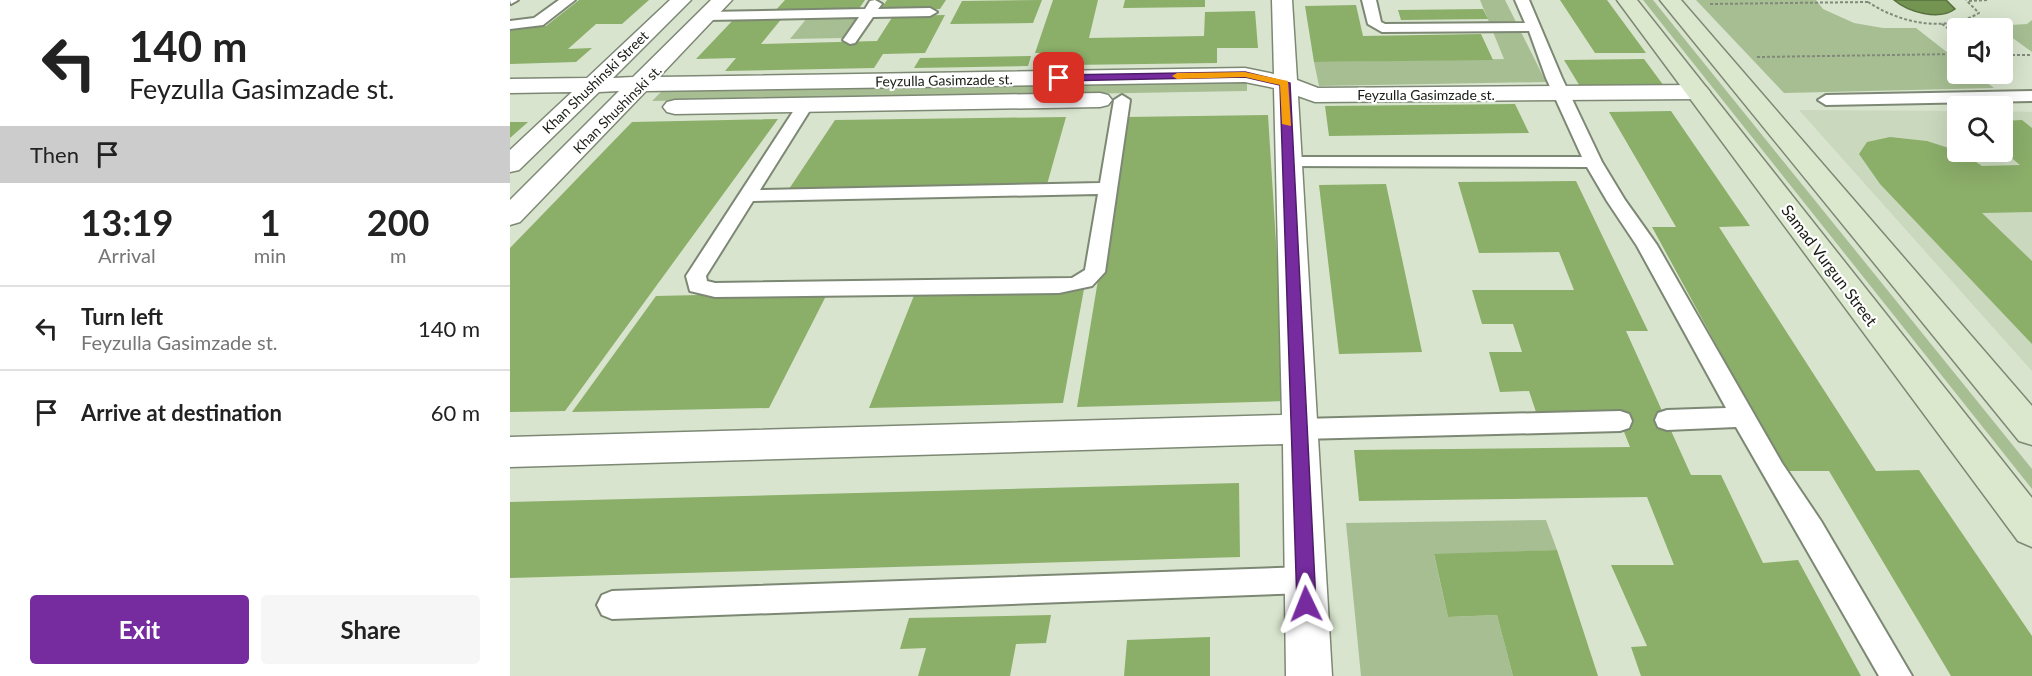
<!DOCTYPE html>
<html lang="en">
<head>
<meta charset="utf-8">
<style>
	:root { --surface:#fff; --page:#f6f6f6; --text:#222; --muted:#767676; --line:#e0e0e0; --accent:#762c9f }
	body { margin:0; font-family:Lato,sans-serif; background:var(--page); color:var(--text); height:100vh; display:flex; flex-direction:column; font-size:22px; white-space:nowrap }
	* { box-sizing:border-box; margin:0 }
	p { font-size:20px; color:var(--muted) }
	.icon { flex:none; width:33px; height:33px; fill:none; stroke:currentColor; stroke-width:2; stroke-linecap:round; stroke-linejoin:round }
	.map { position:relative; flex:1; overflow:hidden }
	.panel { display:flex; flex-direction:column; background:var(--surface); width:510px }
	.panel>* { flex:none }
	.guide { background:#fff; color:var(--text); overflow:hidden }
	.tools { position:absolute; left:1437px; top:18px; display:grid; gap:12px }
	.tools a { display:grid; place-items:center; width:66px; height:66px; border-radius:6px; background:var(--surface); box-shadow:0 6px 24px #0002; font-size:30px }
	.pin { position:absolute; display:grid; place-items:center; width:51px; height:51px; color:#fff; margin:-26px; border-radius:12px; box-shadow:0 3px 9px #0006 }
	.me { position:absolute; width:66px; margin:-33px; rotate:358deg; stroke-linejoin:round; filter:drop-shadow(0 0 4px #0008) }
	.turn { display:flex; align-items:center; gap:21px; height:126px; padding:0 30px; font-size:27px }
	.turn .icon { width:78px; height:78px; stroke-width:2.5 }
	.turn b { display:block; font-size:42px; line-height:51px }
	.then { display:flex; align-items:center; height:57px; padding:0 30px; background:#0003; gap:12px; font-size:22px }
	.eta { display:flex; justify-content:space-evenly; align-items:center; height:102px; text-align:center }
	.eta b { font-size:36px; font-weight:700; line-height:42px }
	.button { display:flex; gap:12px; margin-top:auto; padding:12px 30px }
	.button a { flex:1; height:69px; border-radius:6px; background:var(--accent); color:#fff; font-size:24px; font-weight:700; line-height:69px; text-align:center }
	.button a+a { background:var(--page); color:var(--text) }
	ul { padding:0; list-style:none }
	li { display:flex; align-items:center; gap:18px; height:84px; padding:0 30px; border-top:2px solid var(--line) }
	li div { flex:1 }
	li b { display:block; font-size:22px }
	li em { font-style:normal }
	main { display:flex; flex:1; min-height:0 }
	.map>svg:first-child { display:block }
	.built { fill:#cad9be }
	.green { fill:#a7be93 }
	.water { fill:#739551; stroke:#58713f; stroke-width:1.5 }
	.building { fill:#8bae69 }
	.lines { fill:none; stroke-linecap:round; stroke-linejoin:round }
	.service-casing { stroke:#7d8874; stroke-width:4 }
	.minor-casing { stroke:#7d8874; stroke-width:3 }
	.secondary-casing { stroke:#7d8874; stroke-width:3 }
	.path { stroke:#818a7a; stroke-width:2; stroke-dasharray:3 2; stroke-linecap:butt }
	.service { fill:#fff; fill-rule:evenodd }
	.minor { fill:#fff; fill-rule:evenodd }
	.secondary { fill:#dce8ce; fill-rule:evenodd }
	.route { fill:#762c9f; stroke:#4d1d67; stroke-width:1.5 }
	.slow { fill:#f59e0b }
	.labels { text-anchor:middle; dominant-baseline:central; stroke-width:4.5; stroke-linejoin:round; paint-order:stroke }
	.far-street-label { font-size:14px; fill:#181c14; stroke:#fff }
	.street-label { font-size:16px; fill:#181c14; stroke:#fff }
</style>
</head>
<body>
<main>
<section class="panel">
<div class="guide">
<div class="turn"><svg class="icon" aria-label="left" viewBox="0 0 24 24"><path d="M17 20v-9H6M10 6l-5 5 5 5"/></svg><div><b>140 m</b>Feyzulla Gasimzade st.</div></div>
<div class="then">Then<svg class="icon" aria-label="arrive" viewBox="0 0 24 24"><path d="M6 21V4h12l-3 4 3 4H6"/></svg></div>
</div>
<div class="eta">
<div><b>13:19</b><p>Arrival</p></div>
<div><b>1</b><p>min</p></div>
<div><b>200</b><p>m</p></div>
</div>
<ul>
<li><svg class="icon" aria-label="left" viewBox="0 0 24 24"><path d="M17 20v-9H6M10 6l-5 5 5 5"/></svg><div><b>Turn left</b><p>Feyzulla Gasimzade st.</p></div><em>140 m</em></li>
<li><svg class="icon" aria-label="arrive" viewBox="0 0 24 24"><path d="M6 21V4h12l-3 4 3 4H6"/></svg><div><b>Arrive at destination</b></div><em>60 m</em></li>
</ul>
<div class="button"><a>Exit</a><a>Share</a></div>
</section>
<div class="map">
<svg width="1522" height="676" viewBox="0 0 1522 676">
	<rect width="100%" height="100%" fill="#d8e4ce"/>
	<path class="built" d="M1289,110L1447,111L1448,152H1492L1493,111L1522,112V371Z"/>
	<path class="green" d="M970,0H995L1036,82L809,86L804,62L994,59Z
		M1133,0H1143L1522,469V489Z
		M1186,0H1306L1313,9L1344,23L1373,28H1406L1447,60L1448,74H1465L1484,88L1274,93Z
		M349,17L334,38L280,39L297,18Z
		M1522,20V52L1493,31L1492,28L1485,26L1517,24Z
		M737,80V91L142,101L152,91Z
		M1036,520L1047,550L924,555L938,617L987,615L1003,676H851L836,523Z"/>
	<path class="water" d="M1384,0H1436L1445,9C1429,21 1398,12 1384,0Z"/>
	<path class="building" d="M69,0H139L112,24H86L58,49L82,48L66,62L0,64V27L36,26Z
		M275,0H355L348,10L265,11Z
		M377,0H436L430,9L370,10Z
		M532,0L523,23L440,24L452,1Z
		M543,0H588L579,38L694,36L695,12L745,11L748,48H707V63L560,65L563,53H525Z
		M615,0H695V7L613,8Z
		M1050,0H1097L1136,53H1085Z
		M846,5L853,36L971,34L983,60L804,62L795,6Z
		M973,9L978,19L891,20L888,10Z
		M435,15L415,53L373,54L364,68L215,71L226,58L186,59L225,18L273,17L251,44L367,41L383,16Z
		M521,56L518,66L404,68L410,58Z
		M1134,59L1154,86L1071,88L1054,60Z
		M1005,104L1019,133L819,136L815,106Z
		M1161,111L1240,226L1209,227L1366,471L1409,470L1522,636V676H1441L1319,471H1275L1142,227H1166L1099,112Z
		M758,115L776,401L567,407L615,117Z
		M556,117L536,188L277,192L325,120Z
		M268,119L55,411L0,412V248L122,122Z
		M1512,120L1522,128V212L1472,213L1522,261V344L1370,184L1349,154L1357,142L1380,137L1417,141L1451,152L1472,166L1510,165L1492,150V121Z
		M0,122H18L0,138Z
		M1066,181L1138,331H1116L1181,475H1211L1253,563L1288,560L1351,676H1131L1121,647L1137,646L1101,565H1164L1137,497L849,501L844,450L1120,447L1107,414L1027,415L1019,391L990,392L979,352H1012L1003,324H972L962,290H1064L1049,252L969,253L948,182Z
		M876,184L912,352L829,354L809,185Z
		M574,289L553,403L359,408L405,293Z
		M318,292L259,408L62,412L146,296Z
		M729,483L730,557L0,578V502Z
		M1047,550L1088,676H1003L987,615L938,617L924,554Z
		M541,615L536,643L506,644L500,676H408L416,648L390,649L399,618Z
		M700,637V676H614L617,640Z"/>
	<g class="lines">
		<g class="service-casing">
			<path id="service" d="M0,0H8L1,4Z
				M49,0H65L33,25L0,29V21L24,18Z
				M365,0L372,4L368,9L420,8L427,12L420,16L363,17L345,43L340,44L333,40L349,17L197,20L190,16L197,12L355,9L360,1Z
				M852,0H866L871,22L875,24L1015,23L1005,0H1019L1052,78L1092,162L1115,200L1147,245L1272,463L1311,521L1402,676H1369L1226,427L1157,430L1148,427L1145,420L1148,413L1157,410L1216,408L1127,246L1097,201L1077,167L773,166L770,162L773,158L779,157H1072L1036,78L1019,31L872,32L858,24Z
				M1522,91V101L1316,105L1308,100L1316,95Z
				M612,95L620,100L595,272L582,286L549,293L205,297L180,291L176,276L288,104L294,102L302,107L250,190L590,183L604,100ZM588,194L575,270L562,278L205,283L197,281L196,276L243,201Z
				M1110,411L1119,414L1122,421L1119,428L1110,431L791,439L782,436L779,429L782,422L791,419Z
				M796,567L806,571L811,580L806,589L796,593L102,619L92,615L87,605L92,595L102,591Z"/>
		</g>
		<g class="minor-casing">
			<path id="minor" d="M160,0H181L103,78L123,77L201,0H222L149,77L735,68L764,74L762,0H782L787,80L808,88L1188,85L1196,87L1200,92L1196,97L1188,99L805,102L788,96L822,676H776L773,444L0,467V437L772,415L764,88L735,82L136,91L10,222L0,225V200L109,91L89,92L9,170L0,172V150L62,92L0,93V79L77,78Z
				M590,93L598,95L602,100L598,105L590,107L165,114L157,112L153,107L157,102L165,100Z"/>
		</g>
		<g class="secondary-casing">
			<path id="secondary" d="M1107,0H1127L1522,498V547L1508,541Z
				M1150,0H1171L1522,406V445L1509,441Z"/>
		</g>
		<path class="path" d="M1459,1L1479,0
			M1358,2C1390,23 1434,33 1469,13L1456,0
			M1200,4L1358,2
			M1432,24L1448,36
			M1492,55H1522
			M1247,57L1448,54"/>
		<use href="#service" class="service"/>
		<use href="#minor" class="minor"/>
		<use href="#secondary" class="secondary"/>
	</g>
	<path class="route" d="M735,72L780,83L806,604L803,610L796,613L790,610L787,604L770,85L735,77L549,81L544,78L549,75Z"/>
	<path class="slow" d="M735,72L778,81L781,126L772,124L770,85L735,77L667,79L662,76L667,73Z"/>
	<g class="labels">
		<g class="far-street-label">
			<text transform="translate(434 80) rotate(-1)">Feyzulla Gasimzade st.</text>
			<text transform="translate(85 82) rotate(-44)">Khan Shushinski Street</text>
			<text x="916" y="94">Feyzulla Gasimzade st.</text>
			<text transform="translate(107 109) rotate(-45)">Khan Shushinski st.</text>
		</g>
		<g class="street-label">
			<text transform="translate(1320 265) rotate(53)">Samad Vurgun Street</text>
		</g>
	</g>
</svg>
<div class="tools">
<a><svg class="icon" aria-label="sound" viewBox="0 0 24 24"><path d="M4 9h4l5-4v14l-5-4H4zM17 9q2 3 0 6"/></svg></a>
<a><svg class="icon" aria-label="search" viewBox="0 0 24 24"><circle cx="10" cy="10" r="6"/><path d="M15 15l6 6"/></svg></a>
</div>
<div class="pin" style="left:549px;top:78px;background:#d93025"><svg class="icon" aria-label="arrive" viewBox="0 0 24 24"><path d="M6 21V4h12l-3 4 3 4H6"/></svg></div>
<svg class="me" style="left:796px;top:604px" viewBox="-20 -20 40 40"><path d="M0-17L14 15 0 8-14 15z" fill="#762c9f" stroke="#fff" stroke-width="4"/></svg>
</div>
</main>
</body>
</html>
